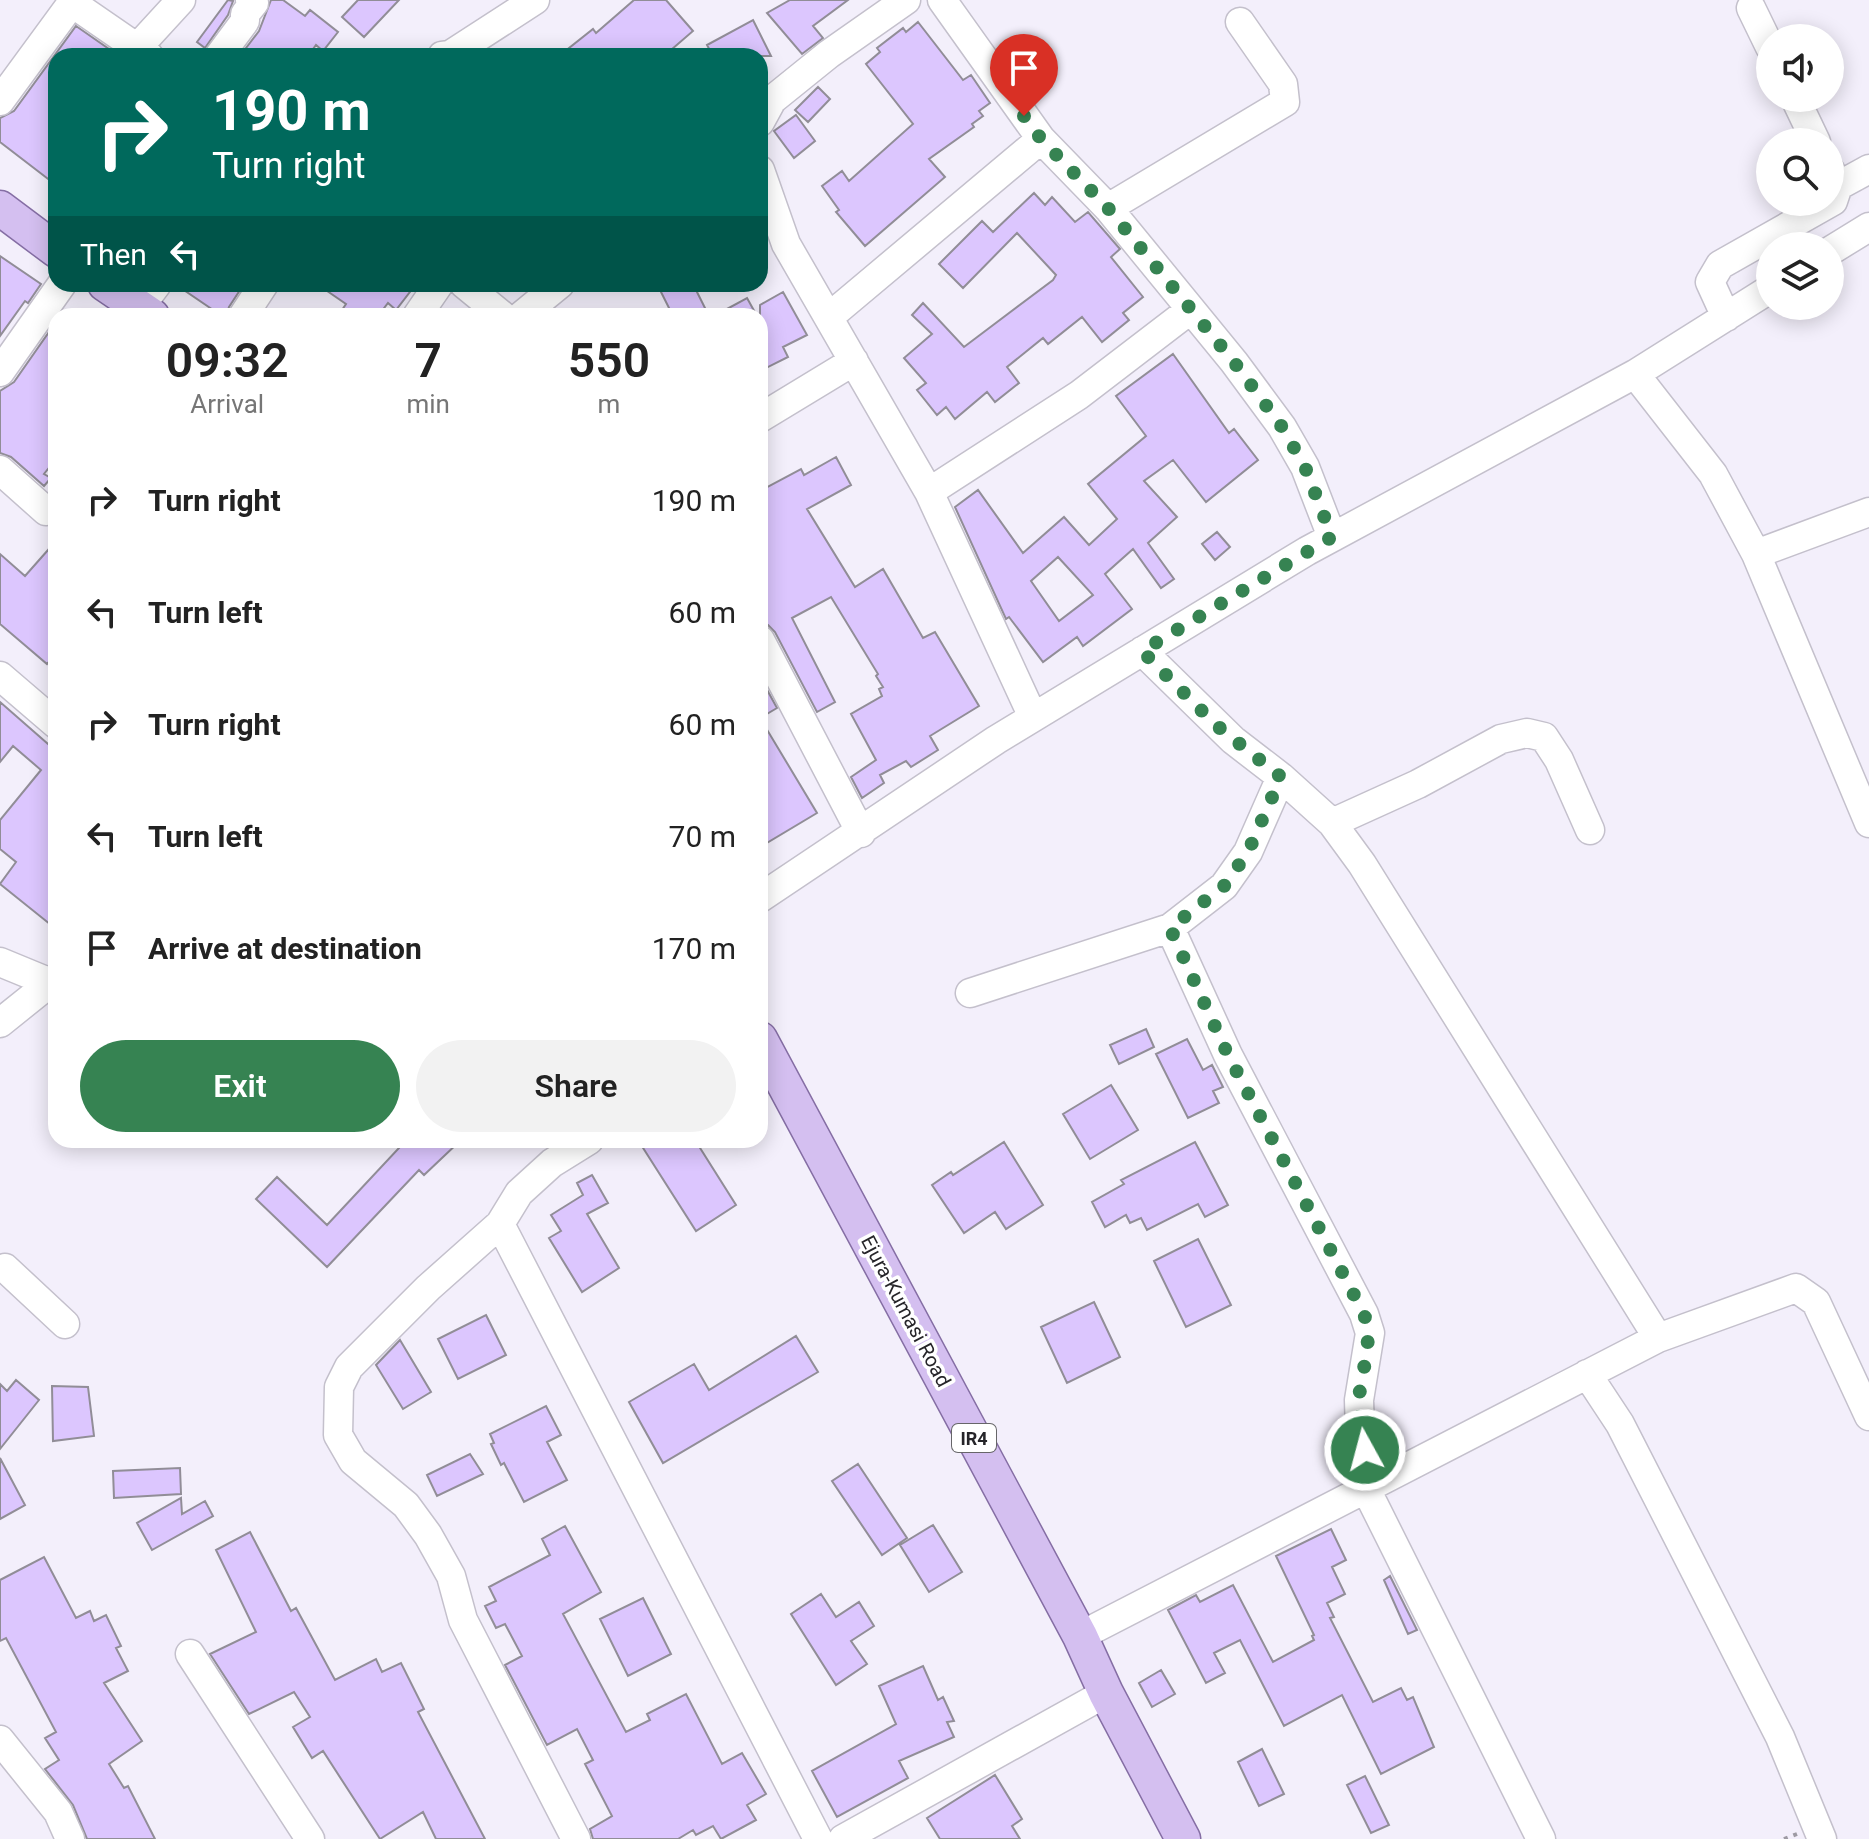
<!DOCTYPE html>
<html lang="en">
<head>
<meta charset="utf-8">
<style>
	:root { --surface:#fff; --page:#f2f2f2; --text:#222; --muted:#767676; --accent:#368352 }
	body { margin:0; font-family:Roboto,sans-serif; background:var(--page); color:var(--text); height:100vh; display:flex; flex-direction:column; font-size:30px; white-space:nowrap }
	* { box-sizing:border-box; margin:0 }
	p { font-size:26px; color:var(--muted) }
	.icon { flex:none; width:44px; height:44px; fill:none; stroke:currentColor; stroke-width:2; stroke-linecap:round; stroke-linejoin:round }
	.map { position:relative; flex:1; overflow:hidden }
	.panel { position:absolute; left:48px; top:308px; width:720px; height:840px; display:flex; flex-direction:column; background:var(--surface); border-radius:24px; box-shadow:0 4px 20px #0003 }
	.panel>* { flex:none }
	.hud { position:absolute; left:48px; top:48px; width:720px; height:244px; border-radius:24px; box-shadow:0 4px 20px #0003; background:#00695c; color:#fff; overflow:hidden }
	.controls { position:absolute; left:1756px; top:24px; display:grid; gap:16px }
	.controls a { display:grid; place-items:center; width:88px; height:88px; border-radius:50%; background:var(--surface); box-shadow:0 4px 20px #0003; font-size:40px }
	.pin { position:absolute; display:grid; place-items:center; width:68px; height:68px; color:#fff; margin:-82px -34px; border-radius:50% 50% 50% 0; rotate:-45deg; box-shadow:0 0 8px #0007 }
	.pin .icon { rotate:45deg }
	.me { position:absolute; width:88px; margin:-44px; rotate:353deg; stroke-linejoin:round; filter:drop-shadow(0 0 6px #0008) }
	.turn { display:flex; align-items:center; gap:28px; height:168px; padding:0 32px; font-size:36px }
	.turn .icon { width:104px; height:104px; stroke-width:2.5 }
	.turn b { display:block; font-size:56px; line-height:68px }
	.then { display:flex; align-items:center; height:76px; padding:0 32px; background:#0003; gap:16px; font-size:30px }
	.eta { display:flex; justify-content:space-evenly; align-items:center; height:136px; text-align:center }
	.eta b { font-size:48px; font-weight:600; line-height:56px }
	.action { display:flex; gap:16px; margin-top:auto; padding:16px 32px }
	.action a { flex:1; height:92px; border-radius:48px; background:var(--accent); color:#fff; font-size:32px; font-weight:600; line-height:92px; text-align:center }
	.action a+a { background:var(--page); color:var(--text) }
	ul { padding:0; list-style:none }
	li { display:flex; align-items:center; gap:24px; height:112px; padding:0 32px }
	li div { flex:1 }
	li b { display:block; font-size:30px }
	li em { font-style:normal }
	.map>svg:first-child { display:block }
	.building { fill:#dcc6fe; stroke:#918d97; stroke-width:2; fill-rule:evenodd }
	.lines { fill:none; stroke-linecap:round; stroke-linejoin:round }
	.minor-casing { stroke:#c4c0cc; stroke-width:31 }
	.major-casing { stroke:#856ea4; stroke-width:37 }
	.path { stroke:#9d9aa3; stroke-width:4; stroke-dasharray:4 6; stroke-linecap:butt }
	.minor { stroke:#fff; stroke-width:28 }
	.major { stroke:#d4bff0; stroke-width:34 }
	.route { stroke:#368352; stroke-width:14; stroke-dasharray:0 25.2 }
	.labels { text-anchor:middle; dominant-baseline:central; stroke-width:7; stroke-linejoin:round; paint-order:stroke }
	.shield { fill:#fff; stroke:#676669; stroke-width:2 }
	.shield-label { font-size:18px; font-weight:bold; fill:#262529 }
	.street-label { font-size:20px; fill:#262529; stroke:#fff }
</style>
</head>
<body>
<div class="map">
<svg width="1869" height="1839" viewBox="0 0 1869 1839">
	<rect width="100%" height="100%" fill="#f3effb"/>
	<path class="building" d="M228,0L233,1L228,15L205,48L197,42Z
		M271,0H283L305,16L310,10L338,32L323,51L316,45L308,56H240L259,31Z
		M358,0H399L364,37L342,17Z
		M634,0H666L693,31L664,56H559L593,29L596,33Z
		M790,0H848L813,26L823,38L802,54L767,13Z
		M753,20L771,56H713L707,45Z
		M918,22L963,80L971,75L990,103L979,111L983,116L972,124L974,127L929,159L945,177L865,246L836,212L839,210L822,186L842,171L849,181L913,124L866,64L880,52L877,48L903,28L906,32Z
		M76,26L119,56H56V185L0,142V118L14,111Z
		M818,87L830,99L808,122L795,110Z
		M796,115L815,141L794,158L774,131Z
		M1034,193L1045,205L1052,197L1075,222L1088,212L1120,249L1111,257L1143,297L1123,313L1129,320L1102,342L1082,317L1048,344L1043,338L1007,367L1019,383L995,402L987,392L955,419L946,407L937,415L917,390L926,383L904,358L932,334L912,315L923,303L964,347L1053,280L1056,275L1017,233L963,288L939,264L982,221L993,232Z
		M0,256L41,284L28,303L25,301L0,336Z
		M175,284H244L229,307L226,316H222Z
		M317,284H416L396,310L388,303L378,316H338L346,304Z
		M657,284H693L709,316H673Z
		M783,292L807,335L783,347L788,357L760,371V305Z
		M747,298L757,316H714Z
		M56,322V459L44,474L51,478L44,486L11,457L0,453V391L14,382Z
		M1173,354L1229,433L1234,429L1258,460L1206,502L1173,460L1144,481L1177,517L1148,543L1174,579L1161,588L1133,549L1105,574L1132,609L1083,646L1077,637L1043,662L1009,617L1006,619L955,507L978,490L1023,553L1064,517L1089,545L1117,519L1088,484L1146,436L1116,396ZM1058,557L1093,595L1059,621L1031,581Z
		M836,457L851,485L807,509L855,587L883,569L923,638L935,632L979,706L930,736L938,750L911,767L906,761L880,775L884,783L862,798L851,777L876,760L851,714L882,696L879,689L883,687L876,676L878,674L831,597L792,618L835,702L817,712L775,632L768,625L760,623V491L801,469L804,475Z
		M1217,532L1230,547L1215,560L1202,544Z
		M48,550L56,557V654L47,664L0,624V554L25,576Z
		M760,677L777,708L760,718L817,813L760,847Z
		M0,702L56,751V929L0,884L16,862L0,849V820L41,770L13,746L0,762Z
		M1146,1029L1154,1047L1119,1064L1110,1045Z
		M1187,1039L1203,1070L1212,1065L1223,1087L1213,1091L1219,1103L1188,1118L1156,1054Z
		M1111,1085L1138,1130L1090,1159L1063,1114Z
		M392,1140H461L424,1175L419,1170L327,1267L256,1199L277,1177L327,1225L399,1148Z
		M638,1140H695L736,1205L696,1231Z
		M1004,1142L1043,1205L1006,1229L995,1212L964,1233L932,1185L951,1172L953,1175Z
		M1195,1142L1228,1205L1205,1217L1198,1204L1147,1230L1141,1218L1130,1223L1126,1215L1105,1227L1092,1202L1124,1184L1121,1180Z
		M592,1175L608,1203L587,1214L619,1268L582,1292L549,1238L561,1231L551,1215L583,1195L577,1183Z
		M1198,1239L1231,1305L1186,1327L1154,1261Z
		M1094,1302L1120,1357L1067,1383L1041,1327Z
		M486,1315L506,1355L458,1379L438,1339Z
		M796,1336L818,1372L663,1463L629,1402L694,1364L709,1390Z
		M400,1340L431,1392L403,1409L376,1365Z
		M16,1380L39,1400L0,1449V1384L7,1391Z
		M52,1386L88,1387L94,1436L53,1441Z
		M546,1406L561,1435L547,1442L567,1480L524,1502L504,1463L501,1465L491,1444L494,1443L490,1434Z
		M470,1454L483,1474L437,1496L427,1475Z
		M0,1458L25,1505L0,1519Z
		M858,1464L907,1538L882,1555L832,1481Z
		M180,1468L181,1494L114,1498L113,1471Z
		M181,1498L182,1514L205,1501L213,1516L152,1550L137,1523Z
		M933,1525L962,1572L929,1592L900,1545Z
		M565,1526L601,1592L563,1614L626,1732L650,1720L647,1714L686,1694L722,1764L742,1753L766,1794L747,1805L756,1820L721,1839L713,1826L696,1835L693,1830L678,1839H593L590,1829L612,1816L585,1764L593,1760L577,1729L547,1745L505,1665L522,1656L505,1624L496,1628L485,1606L496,1601L489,1587L550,1555L542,1539Z
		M1331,1529L1346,1560L1332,1567L1345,1594L1327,1603L1334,1617L1330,1618L1373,1702L1401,1688L1407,1700L1413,1697L1434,1747L1381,1774L1342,1695L1284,1726L1240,1640L1214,1653L1225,1673L1206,1683L1168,1610L1196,1595L1200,1602L1233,1585L1273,1662L1314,1640L1312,1636L1314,1635L1276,1556Z
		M250,1532L291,1611L296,1608L335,1680L376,1659L382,1672L401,1663L424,1709L418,1712L485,1839H436L423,1812L380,1839L323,1751L312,1758L293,1727L310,1717L294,1692L249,1714L210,1654L256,1632L216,1550Z
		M44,1557L76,1618L90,1611L94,1621L106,1615L121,1646L116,1648L128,1671L104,1683L142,1741L109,1764L124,1788L128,1786L155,1839H87L73,1805L45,1769L59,1760L45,1738L56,1732L6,1638L0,1641V1580Z
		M1390,1576L1417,1630L1408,1634L1384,1580Z
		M821,1594L836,1617L859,1602L874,1626L851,1641L867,1664L836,1685L791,1614Z
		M643,1598L671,1654L628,1676L600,1619Z
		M923,1666L938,1700L943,1697L954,1721L947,1722L954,1737L899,1761L908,1778L837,1817L812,1771L896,1724L879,1686Z
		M1161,1670L1175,1694L1152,1707L1139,1683Z
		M1262,1749L1284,1794L1259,1806L1238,1762Z
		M995,1775L1022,1819L1012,1826L1020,1839H940L927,1818Z
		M1365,1776L1389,1825L1371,1833L1347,1785Z"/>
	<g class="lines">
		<g class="minor-casing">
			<path id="minor" d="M942,0L1041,139L1108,208L1234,362L1282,427L1305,467L1332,537
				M72,3L149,56
				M1751,8L1770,47
				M137,48L181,0
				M219,56L245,21V14L254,3L250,0
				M442,56L450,55L535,0
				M1795,98L1816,142
				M0,101L74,0
				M760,122L772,100L829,54L906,0
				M760,170L786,244L929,492L1033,717
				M1838,186L1869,169
				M1108,208L1285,102L1283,84L1240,22
				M1830,251L1869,227
				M464,284L503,316
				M139,308L157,284
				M243,316L264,284
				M417,316L439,284
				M521,316L560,284
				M829,317L1041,139
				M1726,317L1710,282L1720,265L1833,201L1838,186L1830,170
				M0,372L62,284
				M1635,374L1713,474L1756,554L1869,823
				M760,418L854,361
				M0,470L46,511
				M929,492L1079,395L1190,310
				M1756,554L1869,512
				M760,640L861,833
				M1142,651L1233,740L1281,777
				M0,676L56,724
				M1332,823L1418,784L1501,739L1527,733L1544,737L1559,760L1590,830
				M760,898L996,740L1307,551L1635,374L1770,289
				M0,962L51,983
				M970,993L1170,928
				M0,1023L56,978
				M500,1224L818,1839
				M5,1268L65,1324
				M1587,1374L1620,1424L1780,1737L1822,1839
				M1385,1477L1365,1450L1360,1431L1359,1400L1370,1333L1364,1314L1228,1055L1170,928L1224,886L1248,852L1281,777L1332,823L1362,864L1658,1338
				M1365,1487L1541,1839
				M1080,1636L1658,1338L1796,1288L1816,1302L1869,1416
				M190,1654L310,1839
				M0,1740L58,1812L70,1839
				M576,1839L463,1620L451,1576L428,1535L406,1505L353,1461L338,1435L339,1387L349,1367L428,1288L500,1224L519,1193L552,1163L589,1140
				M843,1839L1106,1693"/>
		</g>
		<g class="major-casing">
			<path id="major" d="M0,208L56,250
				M105,284L152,316
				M760,1039L1080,1636L1106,1693L1183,1839"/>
		</g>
		<path class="path" d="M1784,1839L1797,1834"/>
		<use href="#minor" class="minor"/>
		<use href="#major" class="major"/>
	</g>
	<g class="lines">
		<path class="route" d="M1024,116L1041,139L1108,208L1234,362L1282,427L1305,467L1332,537L1142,651L1216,725L1281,777L1248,852L1224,886L1170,928L1228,1055L1364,1314C1374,1347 1361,1368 1359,1400C1358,1417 1361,1434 1365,1450"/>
	</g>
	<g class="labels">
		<rect class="shield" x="952" y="1424" width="44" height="28" rx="6"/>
		<g class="shield-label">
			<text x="974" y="1438">IR4</text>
		</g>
		<g class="street-label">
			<text transform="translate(906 1311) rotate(62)">Ejura-Kumasi Road</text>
		</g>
	</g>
</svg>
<div class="controls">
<a><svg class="icon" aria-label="sound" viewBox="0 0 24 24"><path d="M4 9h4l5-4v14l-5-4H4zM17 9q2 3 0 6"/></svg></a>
<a><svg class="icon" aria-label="search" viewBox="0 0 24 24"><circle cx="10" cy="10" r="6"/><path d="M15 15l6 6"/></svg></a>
<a><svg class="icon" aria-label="layers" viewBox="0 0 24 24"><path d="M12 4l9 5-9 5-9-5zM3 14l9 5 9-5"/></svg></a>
</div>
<div class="pin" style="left:1024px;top:116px;background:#d93025"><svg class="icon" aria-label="arrive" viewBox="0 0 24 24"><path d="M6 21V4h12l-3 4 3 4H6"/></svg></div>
<svg class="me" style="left:1365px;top:1450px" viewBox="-20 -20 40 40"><circle r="17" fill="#368352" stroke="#fff" stroke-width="3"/><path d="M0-11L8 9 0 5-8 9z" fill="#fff"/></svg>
<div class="hud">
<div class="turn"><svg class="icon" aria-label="right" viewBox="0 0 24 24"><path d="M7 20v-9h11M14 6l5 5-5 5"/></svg><div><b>190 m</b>Turn right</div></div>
<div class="then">Then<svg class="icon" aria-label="left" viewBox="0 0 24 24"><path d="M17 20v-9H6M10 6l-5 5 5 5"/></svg></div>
</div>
<section class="panel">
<div class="eta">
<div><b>09:32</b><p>Arrival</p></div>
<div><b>7</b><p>min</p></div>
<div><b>550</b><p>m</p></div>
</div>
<ul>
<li><svg class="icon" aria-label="right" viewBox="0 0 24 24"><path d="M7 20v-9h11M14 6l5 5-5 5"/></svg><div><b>Turn right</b></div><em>190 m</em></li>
<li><svg class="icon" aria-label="left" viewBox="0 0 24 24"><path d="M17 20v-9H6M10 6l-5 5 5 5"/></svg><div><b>Turn left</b></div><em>60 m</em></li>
<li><svg class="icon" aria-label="right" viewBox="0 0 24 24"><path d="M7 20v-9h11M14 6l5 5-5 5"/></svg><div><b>Turn right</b></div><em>60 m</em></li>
<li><svg class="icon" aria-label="left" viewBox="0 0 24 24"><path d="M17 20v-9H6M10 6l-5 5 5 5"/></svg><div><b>Turn left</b></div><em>70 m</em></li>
<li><svg class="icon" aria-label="arrive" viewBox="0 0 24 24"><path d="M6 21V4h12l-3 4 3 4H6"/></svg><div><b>Arrive at destination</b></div><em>170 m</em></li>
</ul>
<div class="action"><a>Exit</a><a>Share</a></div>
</section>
</div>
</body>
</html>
